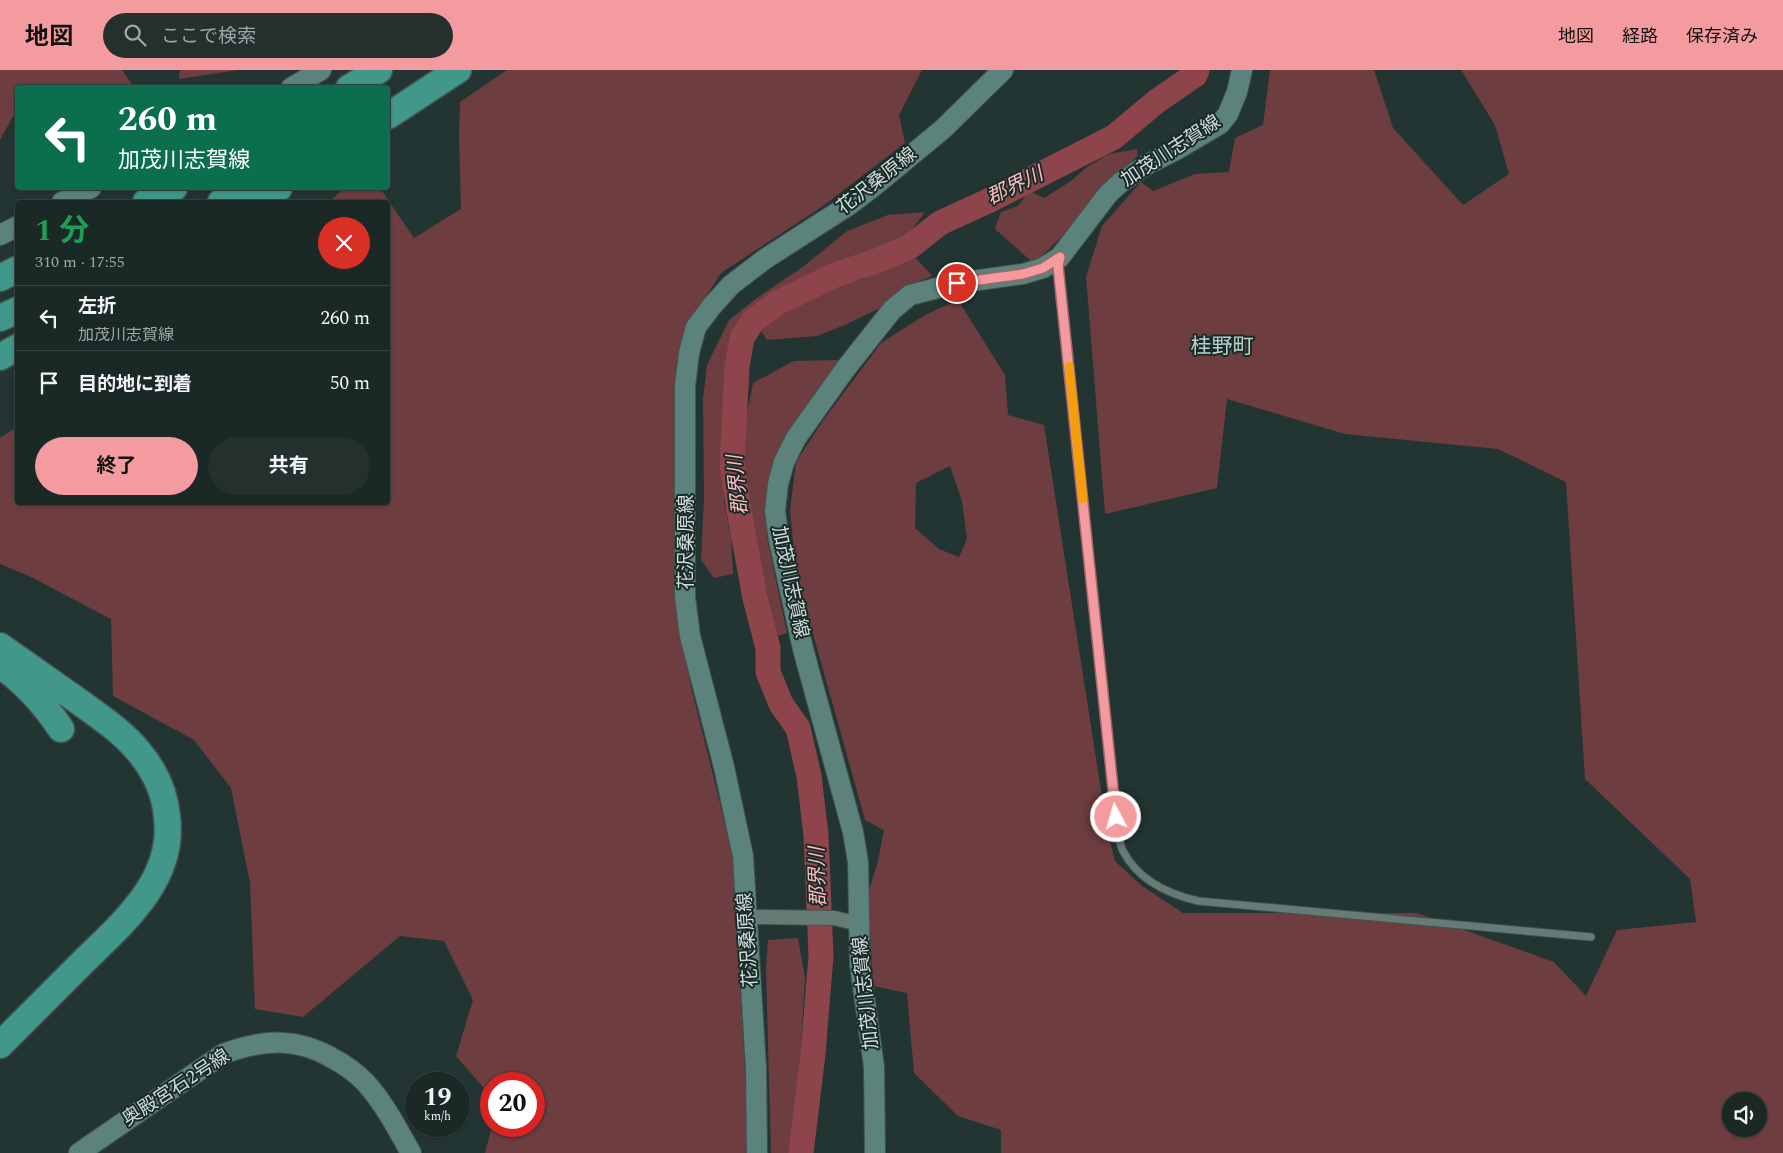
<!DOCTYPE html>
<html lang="ja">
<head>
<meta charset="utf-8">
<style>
	:root { --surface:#1a2826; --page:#23302e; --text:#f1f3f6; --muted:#9fa6a7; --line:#384443; --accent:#f49b9f }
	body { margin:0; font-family:Spectral,"Noto Sans JP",serif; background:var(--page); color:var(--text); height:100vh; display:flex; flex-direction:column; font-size:19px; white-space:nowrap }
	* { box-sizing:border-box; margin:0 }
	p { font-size:16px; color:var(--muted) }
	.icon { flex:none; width:28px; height:28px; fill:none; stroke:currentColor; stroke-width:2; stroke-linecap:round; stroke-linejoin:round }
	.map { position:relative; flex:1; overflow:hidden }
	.side { position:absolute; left:15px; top:130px; width:375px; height:305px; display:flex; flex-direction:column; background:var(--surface); border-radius:5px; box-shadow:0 1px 4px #0004,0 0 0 1px var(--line) }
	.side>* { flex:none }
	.banner { position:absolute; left:15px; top:15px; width:375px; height:105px; border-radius:5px; box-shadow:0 1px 4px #0004,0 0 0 1px var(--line); background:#0b6e4f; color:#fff; overflow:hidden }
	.fabs { position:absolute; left:1722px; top:1022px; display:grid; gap:10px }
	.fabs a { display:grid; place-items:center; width:45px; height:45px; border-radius:50%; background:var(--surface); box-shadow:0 1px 4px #0004,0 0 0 1px var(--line); font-size:25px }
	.speed { position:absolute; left:405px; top:1002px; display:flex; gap:10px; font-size:25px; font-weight:700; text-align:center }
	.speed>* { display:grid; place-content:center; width:65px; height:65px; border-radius:50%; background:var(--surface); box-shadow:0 1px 4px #0004,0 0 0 1px var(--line); line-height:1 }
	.speed small { font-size:12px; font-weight:400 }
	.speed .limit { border:8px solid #d22; background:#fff; color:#111 }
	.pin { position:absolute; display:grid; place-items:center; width:42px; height:42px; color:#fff; margin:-21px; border:2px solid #fff; border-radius:50%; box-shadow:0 1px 5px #0007 }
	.me { position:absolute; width:55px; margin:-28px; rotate:354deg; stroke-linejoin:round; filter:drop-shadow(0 0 4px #0008) }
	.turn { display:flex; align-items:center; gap:18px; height:105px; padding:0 20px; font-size:22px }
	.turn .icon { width:65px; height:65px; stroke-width:2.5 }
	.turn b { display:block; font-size:35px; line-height:42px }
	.round { display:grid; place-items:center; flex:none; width:52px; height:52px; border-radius:26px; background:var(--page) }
	.headline { display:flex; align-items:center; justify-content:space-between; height:85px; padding:0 20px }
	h1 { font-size:30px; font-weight:700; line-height:38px; color:#1e9e55 }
	.cta { display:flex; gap:10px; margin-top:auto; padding:10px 20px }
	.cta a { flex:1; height:58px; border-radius:30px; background:var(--accent); color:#111; font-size:20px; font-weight:700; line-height:58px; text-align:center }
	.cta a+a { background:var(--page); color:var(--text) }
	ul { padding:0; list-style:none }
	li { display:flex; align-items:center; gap:15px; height:65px; padding:0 20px; border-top:1px solid var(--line) }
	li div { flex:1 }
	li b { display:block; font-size:19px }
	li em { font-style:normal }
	header { display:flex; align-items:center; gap:30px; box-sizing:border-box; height:70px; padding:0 25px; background:var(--accent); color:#111 }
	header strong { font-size:24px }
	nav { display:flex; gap:28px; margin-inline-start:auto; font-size:18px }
	.search { width:350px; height:45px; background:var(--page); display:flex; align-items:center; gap:12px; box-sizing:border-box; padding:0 18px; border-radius:28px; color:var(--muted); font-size:19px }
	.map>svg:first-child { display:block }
	.green { fill:#6d3d40; fill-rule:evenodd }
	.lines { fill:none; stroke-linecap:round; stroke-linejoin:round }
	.river { stroke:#8d454b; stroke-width:25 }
	.lane-casing { stroke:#435350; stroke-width:9 }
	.street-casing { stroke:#435350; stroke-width:16 }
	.secondary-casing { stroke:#435350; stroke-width:22 }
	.highway-casing { stroke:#435350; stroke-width:29 }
	.lane { stroke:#667a76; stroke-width:7 }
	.street { stroke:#667a76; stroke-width:14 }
	.secondary { stroke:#5b837c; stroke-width:20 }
	.highway { stroke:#419789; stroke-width:26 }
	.route-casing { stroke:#9f6567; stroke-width:12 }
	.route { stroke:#f49b9f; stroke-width:9 }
	.slow { stroke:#f59e0b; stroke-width:9 }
	.labels { text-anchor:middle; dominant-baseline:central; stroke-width:4; stroke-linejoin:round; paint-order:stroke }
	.street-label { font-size:19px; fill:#d2dddb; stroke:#192b28 }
	.water-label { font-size:20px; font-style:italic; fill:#fcbbbd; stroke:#192b28 }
	.quarter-label { font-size:21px; fill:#bad0cb; stroke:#192b28 }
</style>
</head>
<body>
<header>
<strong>地図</strong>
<div class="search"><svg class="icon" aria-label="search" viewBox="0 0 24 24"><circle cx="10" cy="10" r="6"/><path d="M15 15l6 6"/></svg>ここで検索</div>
<nav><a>地図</a><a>経路</a><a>保存済み</a></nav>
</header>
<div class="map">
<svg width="1783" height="1083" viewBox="0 0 1783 1083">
	<rect width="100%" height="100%" fill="#233532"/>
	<path class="green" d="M0,0H122L134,17L18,18L17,46L12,48L0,70Z
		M180,0H238L179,9Z
		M507,0H922L899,45L905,73L823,136L721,203L691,250L677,532L691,617L733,785L748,1053V1083H485L492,1056H534V1014H491V1026L456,986L473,930L444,871L400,866L303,947L255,939L250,813L231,718L194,670L113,626L111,549L31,507L0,494V368L17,357L18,432H388V132H329L344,118H380L414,168L461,139L459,67L460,32Z
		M1270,0H1374L1393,58L1463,135L1509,104L1495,55L1461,0H1783V1083H1001V1060L958,1046L914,1003L907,923L873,916L868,824L878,791L884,760L865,750L796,503L790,440L796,392L822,352L881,273L925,245L958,230L1005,305L1008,345L1044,355L1107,759L1115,791L1142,816L1183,843H1417L1554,892L1586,926L1617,860L1696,852L1690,809L1585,709L1566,412L1498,379L1345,364L1227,329L1217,418L1105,444L1086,207L1102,156L1141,112L1153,121L1195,104L1229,102L1235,68L1263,55ZM950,396L962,431L967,469L959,487L939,479L915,458L916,413ZM1731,1031H1759V1059H1731Z
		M1137,79L1138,85L1128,95L1106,111L1086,140L1063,165L1039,189L1030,190L995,159L1001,142L1018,136L1029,121L1044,128L1071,111L1087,97L1109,84Z
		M925,142L908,165L796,212L756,242L740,258L732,280L724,431L731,468L733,504L714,508L701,490L704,428L703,330L707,295L729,250L757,228L804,196L847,161L888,145Z
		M916,188L932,206L904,217L884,236L847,254L817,266L767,270L761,261L785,241L820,217L861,210L878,200Z
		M837,290L842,291L775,392L767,421V467L787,563L778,566L765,535L757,495L739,384L753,313L794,291Z
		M798,868L805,908L795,1083H771L766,900L768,870Z"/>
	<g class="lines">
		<path class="river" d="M801,1083L813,984L821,886L816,765L809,706L798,658L781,634L768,602V578L755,528L739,441L732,394L737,297L742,268L752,252L777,233L835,205L879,190L911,176L940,153L988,131L1114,67L1157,31L1195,5L1197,0"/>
		<g class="lane-casing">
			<path id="lane" d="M1058,193L1116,747C1118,757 1118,772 1123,781C1138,810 1168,824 1198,831L1591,867"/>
		</g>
		<g class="street-casing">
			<path id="street" d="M756,847L834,848L859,854"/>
		</g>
		<g class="secondary-casing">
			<path id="secondary" d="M291,18L321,0
				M62,132L91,118
				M0,165L18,156
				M79,1083L223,984C263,969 297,967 334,989C345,995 356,1003 365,1012C384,1033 397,1058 411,1083
				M757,1083L756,998L743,786L724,697L690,566L685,527V316L689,283L696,257L712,236L731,215L765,189L849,135L874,116L943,59L1003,0
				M875,1083L874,997L860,895L858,792L853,762L803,579L779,470L775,441L778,414L784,392L796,368L846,298L892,240L910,225L957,213L1023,204L1043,198L1060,187L1108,124L1120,113L1148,94L1176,80L1220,54L1228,44L1237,22L1242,0"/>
		</g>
		<g class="highway-casing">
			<path id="highway" d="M349,18L379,0
				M388,46L458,0
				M146,132L174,118
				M221,132L248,118
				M256,132L279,118
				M0,208L18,199
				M0,248L18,240
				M0,287L18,277
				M0,576C27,595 54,614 81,633C101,648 123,662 139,682C155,701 165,722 167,747C175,809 124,852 83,892C56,919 28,947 0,975
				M4,598C28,615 45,635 61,659"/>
		</g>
		<use href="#lane" class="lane"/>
		<use href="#street" class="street"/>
		<use href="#secondary" class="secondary"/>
		<use href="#highway" class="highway"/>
	</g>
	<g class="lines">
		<g class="route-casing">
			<path id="route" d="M957,213L1023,204L1043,198L1060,187L1058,196L1116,747"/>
		</g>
		<use href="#route" class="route"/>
		<path class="slow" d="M1069,296L1083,429"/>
	</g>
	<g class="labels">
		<g class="street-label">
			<text transform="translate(1171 81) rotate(-33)">加茂川志賀線</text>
			<text transform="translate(877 111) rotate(-38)">花沢桑原線</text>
			<text transform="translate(686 472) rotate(-90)">花沢桑原線</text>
			<text transform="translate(790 512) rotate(78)">加茂川志賀線</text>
			<text transform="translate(748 870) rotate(-94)">花沢桑原線</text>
			<text transform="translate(866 923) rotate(-96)">加茂川志賀線</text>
			<text transform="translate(176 1018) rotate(-33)">奥殿宮石2号線</text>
		</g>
		<g class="water-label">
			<text transform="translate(1015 116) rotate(-26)">郡界川</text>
			<text transform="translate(738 415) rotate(-96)">郡界川</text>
			<text transform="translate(818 807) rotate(-92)">郡界川</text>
		</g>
		<g class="quarter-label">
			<text x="1222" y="277">桂野町</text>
		</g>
	</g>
</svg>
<div class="fabs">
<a><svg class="icon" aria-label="sound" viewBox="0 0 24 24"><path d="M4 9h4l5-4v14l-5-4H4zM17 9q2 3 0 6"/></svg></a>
</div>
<div class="speed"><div>19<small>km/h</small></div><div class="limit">20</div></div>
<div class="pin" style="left:957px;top:213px;background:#d93025"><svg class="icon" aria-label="arrive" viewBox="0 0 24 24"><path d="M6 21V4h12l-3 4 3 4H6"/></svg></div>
<svg class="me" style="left:1116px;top:747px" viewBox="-20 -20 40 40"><circle r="17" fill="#f49b9f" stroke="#fff" stroke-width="3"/><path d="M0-11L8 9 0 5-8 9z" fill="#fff"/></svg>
<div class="banner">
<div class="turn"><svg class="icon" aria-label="left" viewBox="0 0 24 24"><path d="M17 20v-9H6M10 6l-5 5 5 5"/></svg><div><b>260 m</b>加茂川志賀線</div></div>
</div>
<section class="side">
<div class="headline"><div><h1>1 分</h1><p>310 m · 17:55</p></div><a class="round" style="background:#d93025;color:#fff"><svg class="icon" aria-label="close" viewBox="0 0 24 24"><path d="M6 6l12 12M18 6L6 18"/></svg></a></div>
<ul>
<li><svg class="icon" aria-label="left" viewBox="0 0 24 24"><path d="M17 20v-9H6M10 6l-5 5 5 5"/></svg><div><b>左折</b><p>加茂川志賀線</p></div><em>260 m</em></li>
<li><svg class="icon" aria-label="arrive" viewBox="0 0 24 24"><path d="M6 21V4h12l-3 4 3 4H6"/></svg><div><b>目的地に到着</b></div><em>50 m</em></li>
</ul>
<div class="cta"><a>終了</a><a>共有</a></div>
</section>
</div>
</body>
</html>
